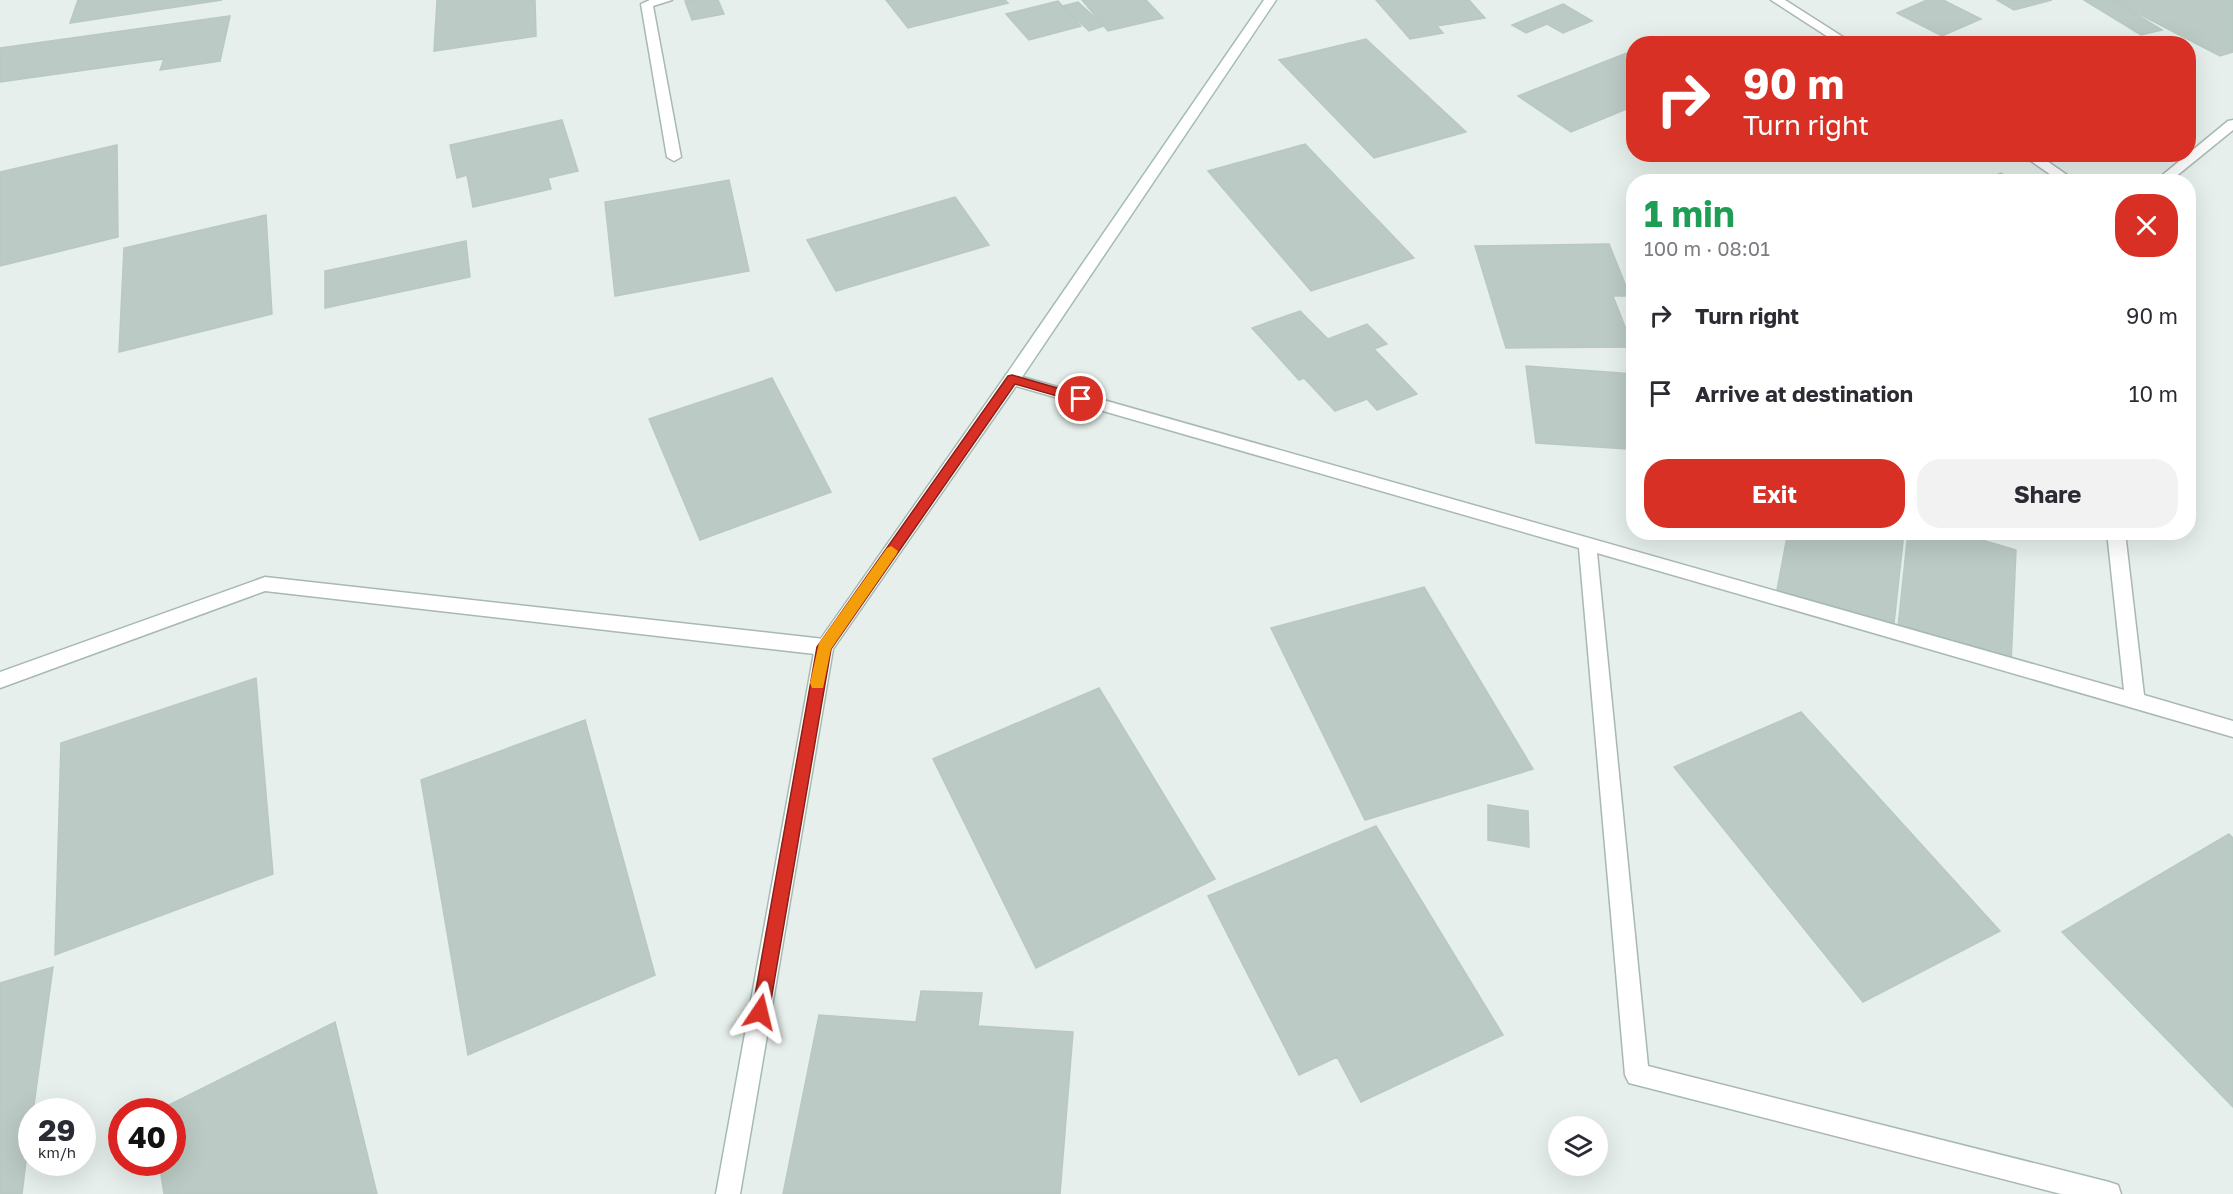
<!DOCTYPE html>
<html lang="en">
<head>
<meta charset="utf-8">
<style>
	:root { --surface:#fff; --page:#f2f2f3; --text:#2b2b33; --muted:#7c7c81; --accent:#d93025 }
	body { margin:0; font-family:"Golos Text",sans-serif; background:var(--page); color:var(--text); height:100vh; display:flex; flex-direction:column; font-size:22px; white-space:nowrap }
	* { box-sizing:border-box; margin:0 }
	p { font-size:20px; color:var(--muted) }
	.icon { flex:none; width:33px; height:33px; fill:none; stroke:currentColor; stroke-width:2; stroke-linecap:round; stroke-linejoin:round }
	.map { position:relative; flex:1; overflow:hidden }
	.panel { position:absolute; left:1626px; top:174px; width:570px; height:366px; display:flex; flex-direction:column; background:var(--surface); border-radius:24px; box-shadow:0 6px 24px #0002 }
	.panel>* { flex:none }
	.guide { position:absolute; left:1626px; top:36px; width:570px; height:126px; border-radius:24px; box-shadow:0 6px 24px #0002; background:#d93025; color:#fff; overflow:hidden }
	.tools { position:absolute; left:1548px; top:1116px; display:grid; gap:12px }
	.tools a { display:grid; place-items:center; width:60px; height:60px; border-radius:50%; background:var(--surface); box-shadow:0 6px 24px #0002; font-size:30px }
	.speed { position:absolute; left:18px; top:1098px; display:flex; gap:12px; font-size:30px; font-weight:700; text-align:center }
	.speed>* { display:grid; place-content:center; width:78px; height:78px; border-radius:50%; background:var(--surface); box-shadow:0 6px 24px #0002; line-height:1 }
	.speed small { font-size:15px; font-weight:400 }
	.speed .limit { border:9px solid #d22; background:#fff; color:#111 }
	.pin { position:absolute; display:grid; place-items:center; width:51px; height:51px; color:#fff; margin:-26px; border:3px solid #fff; border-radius:50%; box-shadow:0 2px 6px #0007 }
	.me { position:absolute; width:66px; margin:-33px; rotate:10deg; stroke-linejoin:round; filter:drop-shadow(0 0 4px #0008) }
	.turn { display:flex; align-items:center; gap:21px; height:126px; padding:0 18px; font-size:27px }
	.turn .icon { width:78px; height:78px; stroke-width:2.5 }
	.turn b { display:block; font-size:42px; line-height:51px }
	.round { display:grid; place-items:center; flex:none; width:63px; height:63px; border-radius:24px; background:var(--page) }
	.summary { display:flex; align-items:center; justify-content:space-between; height:102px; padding:0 18px }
	h1 { font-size:36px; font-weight:700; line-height:45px; color:#1e9e55 }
	.primary-button { display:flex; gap:12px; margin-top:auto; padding:12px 18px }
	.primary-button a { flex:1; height:69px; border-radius:24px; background:var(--accent); color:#fff; font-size:24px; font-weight:700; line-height:69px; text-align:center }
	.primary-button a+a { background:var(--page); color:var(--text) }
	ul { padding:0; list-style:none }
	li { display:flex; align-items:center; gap:18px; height:78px; padding:0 18px }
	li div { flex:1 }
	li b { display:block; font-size:22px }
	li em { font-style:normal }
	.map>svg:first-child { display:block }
	.building { fill:#bbcac4; stroke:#b8c9c2; stroke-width:1.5 }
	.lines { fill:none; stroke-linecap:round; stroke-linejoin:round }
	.street-casing { stroke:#a8b8b2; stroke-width:3 }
	.secondary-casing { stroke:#a4bbb3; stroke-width:3 }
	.street { fill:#fff; fill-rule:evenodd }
	.secondary { fill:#fff; fill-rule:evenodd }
	.route { fill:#d93025; stroke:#8d1f18; stroke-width:1.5 }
	.slow { fill:#f59e0b }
</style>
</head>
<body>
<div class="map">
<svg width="2233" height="1194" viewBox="0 0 2233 1194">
	<rect width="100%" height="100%" fill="#e6efeb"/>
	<path class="building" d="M78,0H222L70,23Z
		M437,0H535L536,36L434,51Z
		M692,0H718L724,14L692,20L685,1Z
		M886,0H1005L1008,3L908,28Z
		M1082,0H1146L1163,18L1108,31Z
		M1376,0H1469L1485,18L1437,26L1443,33L1410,39Z
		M1927,0H1943L1981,19L1942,36L1897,13Z
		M1997,0H2052L2014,10Z
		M2084,0H2113L2162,30L2141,35Z
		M2112,0H2233V52L2220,56Z
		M1058,1L1081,26L1029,40L1006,14Z
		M1078,2L1104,26L1089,31L1063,6Z
		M1563,4L1592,21L1563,33L1547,24L1526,33L1512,25Z
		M230,16L220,61L160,70L164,59L0,82V48Z
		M1366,39L1466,132L1374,158L1279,60Z
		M1634,50V106L1571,132L1518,96Z
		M562,120L578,171L548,178L551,189L473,207L467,175L457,178L450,145Z
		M1305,144L1414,258L1311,291L1208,171Z
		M117,145L118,237L0,266V172Z
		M2001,173L2014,182H1979Z
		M729,180L749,271L615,296L605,202Z
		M955,197L989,245L836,291L807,240Z
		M266,215L272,314L119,352L124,248Z
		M466,241L470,277L325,308V271Z
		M1609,244L1630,296H1613L1633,347L1506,348L1475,246Z
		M1300,311L1328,339L1367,324L1387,344L1374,349L1417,394L1377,410L1367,399L1335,411L1304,378L1299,380L1252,328Z
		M1526,366L1634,374V463H1631L1628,449L1536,443Z
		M772,378L831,492L700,540L649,419Z
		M1788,532H1904L1893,633L1776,595Z
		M1908,532H1972V537L2016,550L2011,664L1898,627Z
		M1424,587L1533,769L1365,820L1271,628Z
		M256,678L273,874L55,955L61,743Z
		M1099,688L1215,879L1036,968L933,759Z
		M1801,712L2000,931L1863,1002L1674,767Z
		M585,720L655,975L468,1055L421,780Z
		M1488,805L1528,811L1529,847L1488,840Z
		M1376,826L1503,1035L1361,1102L1337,1057L1299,1075L1208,896Z
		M2229,834L2233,838V1107L2062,932Z
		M53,967L33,1112H32L22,1194H0V983Z
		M921,991L982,993L978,1026L1073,1032L1060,1194H783L819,1015L916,1022Z
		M335,1022L377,1194H164L159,1162H172V1112H155Z"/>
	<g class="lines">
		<g class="street-casing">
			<path id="street" d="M650,0H672L653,6L681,157L674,161L667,157L641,4Z
				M1771,0H1785L1854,44H1839Z
				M2233,120V130L2169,182H2154L2228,121Z
				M2021,154H2037L2077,182H2061Z
				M1012,374L2124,690L2107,532H2125L2144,695L2233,721V737L1597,553L1648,1066L2109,1182L2118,1185L2121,1194H2061L1629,1083L1625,1075L1579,548L1006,383L1004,379L1006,375Z
				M265,577L824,639L831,642L833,647L831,652L824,655L265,591L0,688V672Z"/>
		</g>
		<g class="secondary-casing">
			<path id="secondary" d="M1264,0H1276L1018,383L833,649L740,1194H716L815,647L1006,375Z"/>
		</g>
		<use href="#street" class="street"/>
		<use href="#secondary" class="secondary"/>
	</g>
	<path class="route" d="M1012,375L1085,396L1087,399L1081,403L1015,384L831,649L769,1012L766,1018L760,1020L754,1018L752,1012L817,647L1008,376Z"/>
	<path class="slow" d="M891,546L898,551L896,555L831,649L823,688H812L810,683L819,643L887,548Z"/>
</svg>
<div class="tools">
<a><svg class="icon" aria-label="layers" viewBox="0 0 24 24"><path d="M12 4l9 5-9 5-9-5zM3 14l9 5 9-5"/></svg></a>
</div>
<div class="speed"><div>29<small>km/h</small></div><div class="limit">40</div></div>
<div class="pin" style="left:1081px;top:399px;background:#d93025"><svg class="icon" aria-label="arrive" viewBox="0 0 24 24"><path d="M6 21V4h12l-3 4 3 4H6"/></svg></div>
<svg class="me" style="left:760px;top:1012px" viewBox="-20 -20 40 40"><path d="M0-17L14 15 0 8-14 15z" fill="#d93025" stroke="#fff" stroke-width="4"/></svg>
<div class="guide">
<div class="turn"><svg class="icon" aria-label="right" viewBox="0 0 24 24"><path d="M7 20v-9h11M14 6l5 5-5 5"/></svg><div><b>90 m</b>Turn right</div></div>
</div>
<section class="panel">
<div class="summary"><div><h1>1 min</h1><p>100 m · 08:01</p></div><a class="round" style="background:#d93025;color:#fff"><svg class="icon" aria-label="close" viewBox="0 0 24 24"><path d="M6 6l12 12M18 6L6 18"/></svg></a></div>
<ul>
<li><svg class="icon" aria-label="right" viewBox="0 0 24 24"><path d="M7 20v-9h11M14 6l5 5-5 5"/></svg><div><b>Turn right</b></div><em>90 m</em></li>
<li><svg class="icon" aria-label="arrive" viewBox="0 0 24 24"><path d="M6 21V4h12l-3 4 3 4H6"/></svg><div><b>Arrive at destination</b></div><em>10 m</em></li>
</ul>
<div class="primary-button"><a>Exit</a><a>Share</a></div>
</section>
</div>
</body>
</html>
